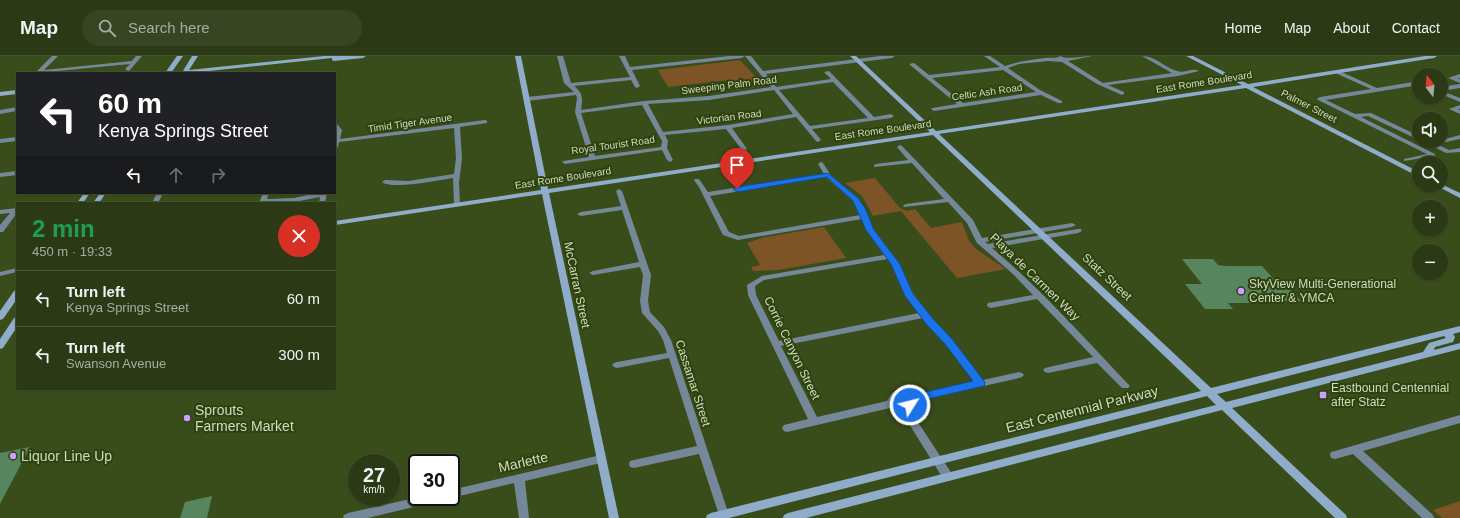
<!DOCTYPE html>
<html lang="en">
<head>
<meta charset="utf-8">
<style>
	:root { --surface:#2b3a14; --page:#374522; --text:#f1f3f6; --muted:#a6ada0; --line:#475434 }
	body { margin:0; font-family:Helvetica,sans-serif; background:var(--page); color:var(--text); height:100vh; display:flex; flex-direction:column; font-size:15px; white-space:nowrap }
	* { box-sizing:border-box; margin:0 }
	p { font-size:13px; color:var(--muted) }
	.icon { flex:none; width:22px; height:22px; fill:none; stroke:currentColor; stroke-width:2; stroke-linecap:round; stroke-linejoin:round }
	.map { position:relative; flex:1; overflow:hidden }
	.details { position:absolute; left:16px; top:146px; width:320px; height:188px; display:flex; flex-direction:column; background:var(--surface); border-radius:0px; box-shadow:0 1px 3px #0004,0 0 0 1px var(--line) }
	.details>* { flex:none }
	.hud { position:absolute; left:16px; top:16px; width:320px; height:122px; border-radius:0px; box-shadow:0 1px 3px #0004,0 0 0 1px var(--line); background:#202124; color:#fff; overflow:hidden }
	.needle { width:26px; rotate:344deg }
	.controls { position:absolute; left:1412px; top:12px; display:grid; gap:8px }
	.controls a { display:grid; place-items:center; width:36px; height:36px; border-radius:50%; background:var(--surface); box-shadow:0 1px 3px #0004,0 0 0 1px var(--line); font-size:20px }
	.speed { position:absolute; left:348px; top:398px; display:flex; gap:8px; font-size:20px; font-weight:700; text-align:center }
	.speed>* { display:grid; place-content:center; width:52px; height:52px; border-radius:50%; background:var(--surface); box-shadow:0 1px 3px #0004,0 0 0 1px var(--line); line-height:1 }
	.speed small { font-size:10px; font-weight:400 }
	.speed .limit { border:2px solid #111; border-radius:6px; background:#fff; color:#111 }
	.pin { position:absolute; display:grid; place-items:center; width:34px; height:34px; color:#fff; margin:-41px -17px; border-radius:50% 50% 50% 0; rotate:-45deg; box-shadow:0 0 4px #0007 }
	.pin .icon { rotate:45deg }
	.me { position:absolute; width:44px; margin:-22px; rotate:54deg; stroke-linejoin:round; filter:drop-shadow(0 0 3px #0008) }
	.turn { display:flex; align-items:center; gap:14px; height:84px; padding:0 16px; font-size:18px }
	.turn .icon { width:52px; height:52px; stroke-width:2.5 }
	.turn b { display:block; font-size:28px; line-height:34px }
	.lanes { display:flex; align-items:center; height:38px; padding:0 16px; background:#0003; justify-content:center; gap:20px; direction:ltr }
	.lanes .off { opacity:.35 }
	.round { display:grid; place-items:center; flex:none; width:42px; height:42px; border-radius:21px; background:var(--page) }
	.overview { display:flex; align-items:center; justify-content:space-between; height:68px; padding:0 16px }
	h1 { font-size:24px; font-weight:600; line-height:30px; color:#1e9e55 }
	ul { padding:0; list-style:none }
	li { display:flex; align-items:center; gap:12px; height:56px; padding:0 16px; border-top:1px solid var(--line) }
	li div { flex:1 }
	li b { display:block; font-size:15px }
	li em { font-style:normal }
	header { display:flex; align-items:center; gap:24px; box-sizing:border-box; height:56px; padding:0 20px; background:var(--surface); border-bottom:1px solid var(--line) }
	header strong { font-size:19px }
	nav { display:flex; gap:22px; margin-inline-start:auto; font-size:14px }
	.search { width:280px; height:36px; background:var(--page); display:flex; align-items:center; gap:10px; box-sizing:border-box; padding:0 14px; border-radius:22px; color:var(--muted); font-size:15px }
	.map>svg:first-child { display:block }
	.green { fill:#7c5425 }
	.building { fill:#57855e }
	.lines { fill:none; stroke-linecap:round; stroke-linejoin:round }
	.street { fill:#75889a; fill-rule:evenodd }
	.secondary { fill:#8fadca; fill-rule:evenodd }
	.route { fill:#1a73e8; stroke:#114b97 }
	.poi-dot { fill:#d19dfe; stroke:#2e420e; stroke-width:1.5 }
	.labels { text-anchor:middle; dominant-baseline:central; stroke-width:4; stroke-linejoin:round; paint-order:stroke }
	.far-street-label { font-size:10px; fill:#cfdcc0; stroke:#2e420e }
	.street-label { font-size:12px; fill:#cfdcc0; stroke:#2e420e }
	.poi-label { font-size:12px; fill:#cfdcc0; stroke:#2e420e; text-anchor:start }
	.near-street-label { font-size:14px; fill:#cfdcc0; stroke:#2e420e }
	.near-poi-label { font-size:14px; fill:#cfdcc0; stroke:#2e420e; text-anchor:start }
</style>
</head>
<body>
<header>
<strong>Map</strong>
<div class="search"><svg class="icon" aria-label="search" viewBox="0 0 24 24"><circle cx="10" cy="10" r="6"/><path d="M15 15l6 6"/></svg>Search here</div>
<nav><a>Home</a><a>Map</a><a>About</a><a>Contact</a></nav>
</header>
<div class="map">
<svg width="1460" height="462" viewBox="0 0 1460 462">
	<rect width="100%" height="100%" fill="#394d1a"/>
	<path class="green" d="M740,4L764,30L737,34L728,24L668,31L658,14Z
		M875,122L900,152L907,155L915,153L931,172L962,166L969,185L976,193L1006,213L957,222L901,155L873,160L862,140L845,127Z
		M824,171L846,202L778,214L753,215L751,211L760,209L747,187L761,182Z
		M1460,445V462H1442L1433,454Z"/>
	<path class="building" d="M1182,203H1213L1218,209L1226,210H1262L1277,227H1284L1301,245H1281L1278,242H1253L1257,247H1228L1233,253H1205L1185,228H1202Z
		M30,391L0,448V397Z
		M212,440L207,462H180L185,446Z"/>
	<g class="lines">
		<path class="street" d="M52,0H58L44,14L132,5L136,0H142L130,14L128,15L125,13L130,8L37,17V15Z
			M557,0H563L571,27L630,21L619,0H625L630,11L729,0H745L742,2L632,14L640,30L637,32L635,31L631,24L574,30C583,37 583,43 581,54L644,45L709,40L771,31L745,0H751L763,15L880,0H895L892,2L766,18L776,31L831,23L824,16L829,15L874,61L891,58L894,60L891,62L812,73L821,84L818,86L816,85L796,61L732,72L747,93L744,95L742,94L726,73L665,79L668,85L667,92L673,104L670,106L667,104L662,94L565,108L562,106L563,105L589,101L575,56L577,42L576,39L527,45L524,43L527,41L574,36L564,27ZM833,26L868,62L810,70L779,34ZM774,34L793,58L728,69L663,76L648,48L709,44ZM642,49L662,85L661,91L595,100L581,57Z
			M984,0H990L1005,10C1018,5 1031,4 1045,2C1051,1 1056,3 1060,0C1067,4 1083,0 1092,0L1068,5L1103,27L1172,17L1142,0C1156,0 1165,12 1177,15C1184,18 1192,11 1199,15L1178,20L1108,29L1124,36V38L1122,39L1097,28L1062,6L1048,5L1019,8L1008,12L1040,34L1062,45V47H1058L1041,39L934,55L931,53L932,52L957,48L909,8L914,7L929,19L1000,11ZM1003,14L1036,36L963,47L932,22Z
			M1337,14L1377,32L1419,25V29L1326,44L1355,58L1371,57L1419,80V84L1368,60L1361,61L1435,98V100L1404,105V103L1427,98L1318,44L1317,43L1320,41L1371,33L1335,17L1334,16Z
			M1460,18V22H1457L1460,23V27L1448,22Z
			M1460,28V32L1442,35L1460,42V46L1441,38V31Z
			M1460,49V53H1458L1460,54V58L1449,53Z
			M17,51V55L0,58V54Z
			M485,64L487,65V67L460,71L462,102L459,127L460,148L457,150L454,148L453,122C439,124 392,134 382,126L385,124L408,125L454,118L456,102L454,72L339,86L338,91L335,93V67L337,68L342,74L340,83Z
			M1460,79V83L1441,87L1438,85Z
			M17,81V85L0,87V83Z
			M1422,85H1430L1449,94L1460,92V96L1446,97Z
			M900,89L902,90L973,164L982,182L1072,167L1076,169L1072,171L985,186L988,188L1078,173H1081L1082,175L1078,177L992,192C1041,233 1084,282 1128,328L1130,330L1128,332H1122L1097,307L1048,317L1045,316L1043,314L1045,312L1093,301L1037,243L991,252L988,251L987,249L988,247L1033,239L1013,218L977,187L967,167L948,146L904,151L903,150L904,149L906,148L944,143L912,107L874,111V109L876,108L908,104L897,91Z
			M821,106L823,107L832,121L857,143L863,151L874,174L899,208L913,237L933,264L951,283L983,324L1019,316L1022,317L1024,319L1022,321L1019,322L914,346V351L910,354L952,418L953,421L952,424L948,425L944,424L901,355L890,352L787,376L784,375L782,372L784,369L808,363L748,239L747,229L762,220L884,199L866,174L862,163L738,184L723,179L699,131L694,124L695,123H699L708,136L824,118L818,108ZM826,121L853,145L860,159L739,180L729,176L710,140ZM887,203L891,208L905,238L919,257L779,285L756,239L755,230L764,224ZM923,262L945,287L974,326L908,340L895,336L892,337L887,345L817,361L781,290ZM898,344L904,346L905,349L897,347Z
			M17,115V119L0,121V117Z
			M619,133L622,135L651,219L648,245L650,256L664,271L671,284L730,462H720L699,398L634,412L630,411L629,408L630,405L634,404L697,390L669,302L617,312L614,311L612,309L614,307L617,306L667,297L663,284L658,275L642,257L640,245L643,219L640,211L593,219L589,217L593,215L639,206L622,154L581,160L577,158L581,156L621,150L616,135Z
			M157,137H163L158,147H152Z
			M263,137H269L267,143H271L294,142L317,137H327L325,147H319L320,141L294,146L259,147Z
			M17,152V157L3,176H0V169L10,157L0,158V154Z
			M17,212V216L0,220V216Z
			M1460,359V367L1363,395L1433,459L1434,462H1422L1353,398L1335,403L1331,402L1330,399L1331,396L1335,395Z
			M601,399L605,400L606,403L605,406L525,425L529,462H519L514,427L451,442L447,441H451V434Z
			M419,441H443L442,444L438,445L368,462H343L344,459L348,457Z"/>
		<path class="secondary" d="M177,0H183L171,17H165Z
			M192,0H198L189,14L324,0H366L363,2L334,5L332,4V2L190,17H172L183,15Z
			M515,0H521L548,133L930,76L850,0H856L936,75L1242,29L1186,0H1193L1248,28L1425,0H1437L1434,2L1253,31L1419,116V121L1246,32L939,78L1211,332L1460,270V276L1453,278L1455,281L1453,286L1435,291L1434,294L1460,287V293L1232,352L1346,459L1347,462H1335L1222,354L806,462H783L784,459L788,457L1216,349L1207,340L729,462H706L707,459L711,457L1201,335L933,79L549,137L619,462H609L542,138L335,169V165L541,134ZM1444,280L1446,282L1429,287L1423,296L1226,346L1217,338Z
			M17,34V38L0,40V36Z
			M1441,128L1460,137V142L1435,129H1441Z
			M84,137H90L83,147H77Z
			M100,137H106L99,147H93Z
			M17,234V243L3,263L0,264V255L14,235Z
			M17,261V271L3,292L0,293V283L14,262Z"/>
	</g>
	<path class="route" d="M828,117L858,142L865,152L874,174L900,208L913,238L934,264L952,283L984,325L985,327L984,330L914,346V352H906L903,344L904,341L973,325L945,288L927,269L905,240L891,208L866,174L853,145L827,121L737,136L733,133L737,131Z"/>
	<g class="poi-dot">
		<circle cx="1241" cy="235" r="4"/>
		<rect x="1319" y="335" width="8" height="8" rx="2"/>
		<circle cx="187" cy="362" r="4"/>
		<circle cx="13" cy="400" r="4"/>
	</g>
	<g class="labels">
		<g class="far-street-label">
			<text transform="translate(1204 26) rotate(-9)">East Rome Boulevard</text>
			<text transform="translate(729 29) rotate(-7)">Sweeping Palm Road</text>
			<text transform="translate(987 36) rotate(-8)">Celtic Ash Road</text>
			<text transform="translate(1309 50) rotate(27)">Palmer Street</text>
			<text transform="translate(729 61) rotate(-7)">Victorian Road</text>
			<text transform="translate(410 67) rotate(-8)">Timid Tiger Avenue</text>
			<text transform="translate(883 74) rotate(-8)">East Rome Boulevard</text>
			<text transform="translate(613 89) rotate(-8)">Royal Tourist Road</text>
			<text transform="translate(563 122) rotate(-9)">East Rome Boulevard</text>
		</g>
		<g class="street-label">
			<text transform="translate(1035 221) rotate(44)">Playa de Carmen Way</text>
			<text transform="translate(1107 221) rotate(43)">Statz Street</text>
			<text transform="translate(577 229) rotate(78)">McCarran Street</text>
			<text transform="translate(792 292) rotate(64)">Corrie Canyon Street</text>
			<text transform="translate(693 327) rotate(72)">Cassamar Street</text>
		</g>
		<g class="poi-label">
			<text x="1249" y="228">SkyView Multi-Generational<tspan x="1249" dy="14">Center &amp; YMCA</tspan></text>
			<text x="1331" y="332">Eastbound Centennial<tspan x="1331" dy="14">after Statz</tspan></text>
		</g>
		<g class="near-street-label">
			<text transform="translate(1082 353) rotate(-14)">East Centennial Parkway</text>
			<text transform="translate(523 406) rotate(-13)">Marlette</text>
		</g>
		<g class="near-poi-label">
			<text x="195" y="354">Sprouts<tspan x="195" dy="16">Farmers Market</tspan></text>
			<text x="21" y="400">Liquor Line Up</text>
		</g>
	</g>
</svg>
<div class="controls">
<a><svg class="needle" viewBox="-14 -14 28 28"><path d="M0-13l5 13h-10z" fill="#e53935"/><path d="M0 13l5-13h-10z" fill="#a6ada0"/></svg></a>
<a><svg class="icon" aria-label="sound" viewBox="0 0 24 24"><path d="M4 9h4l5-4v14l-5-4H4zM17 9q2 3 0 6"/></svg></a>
<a><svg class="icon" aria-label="search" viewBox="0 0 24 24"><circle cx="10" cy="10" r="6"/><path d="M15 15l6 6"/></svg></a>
<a>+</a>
<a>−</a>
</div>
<div class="speed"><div>27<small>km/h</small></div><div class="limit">30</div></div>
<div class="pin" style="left:737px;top:133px;background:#d93025"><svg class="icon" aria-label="arrive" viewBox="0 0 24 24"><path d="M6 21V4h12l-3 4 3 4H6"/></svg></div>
<svg class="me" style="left:910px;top:349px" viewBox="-20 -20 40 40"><circle r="17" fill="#1a73e8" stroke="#fff" stroke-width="3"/><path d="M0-11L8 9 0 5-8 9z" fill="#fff"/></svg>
<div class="hud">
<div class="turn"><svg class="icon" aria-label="left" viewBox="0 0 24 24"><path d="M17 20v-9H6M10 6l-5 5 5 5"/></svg><div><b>60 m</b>Kenya Springs Street</div></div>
<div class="lanes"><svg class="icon" aria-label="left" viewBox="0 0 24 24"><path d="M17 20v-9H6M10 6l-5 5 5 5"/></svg><svg class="icon off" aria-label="ahead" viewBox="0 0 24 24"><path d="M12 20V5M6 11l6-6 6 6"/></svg><svg class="icon off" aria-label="right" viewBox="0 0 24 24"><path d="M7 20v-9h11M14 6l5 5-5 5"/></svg></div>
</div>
<section class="details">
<div class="overview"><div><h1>2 min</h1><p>450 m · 19:33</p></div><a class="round" style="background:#d93025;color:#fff"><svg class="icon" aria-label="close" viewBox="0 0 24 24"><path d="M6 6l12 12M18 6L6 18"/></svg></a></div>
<ul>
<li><svg class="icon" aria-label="left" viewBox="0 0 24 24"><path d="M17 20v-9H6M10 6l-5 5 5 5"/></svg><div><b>Turn left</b><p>Kenya Springs Street</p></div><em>60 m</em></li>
<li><svg class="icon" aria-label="left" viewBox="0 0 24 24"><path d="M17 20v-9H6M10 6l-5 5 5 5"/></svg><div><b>Turn left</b><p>Swanson Avenue</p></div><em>300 m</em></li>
</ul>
</section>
</div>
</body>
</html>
